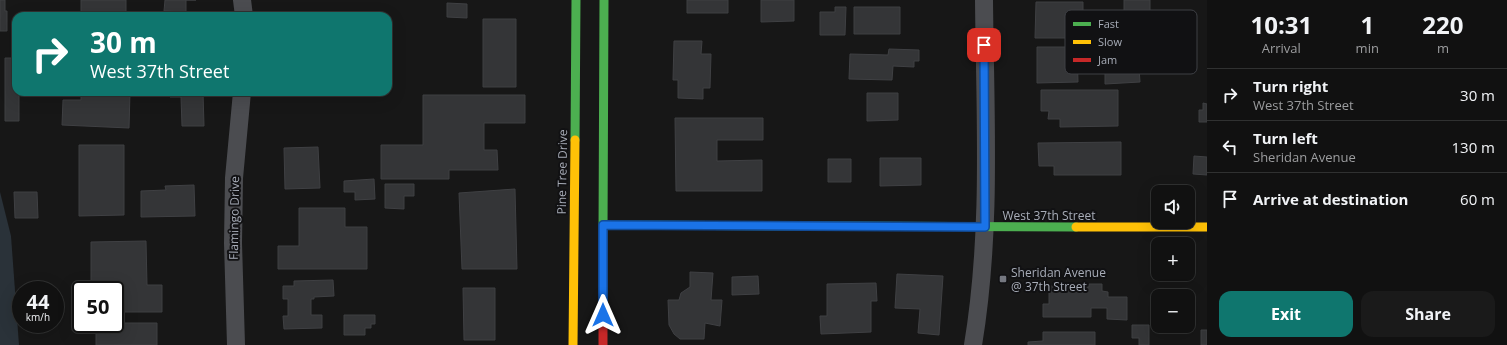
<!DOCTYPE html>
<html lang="en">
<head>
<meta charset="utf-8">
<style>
	:root { --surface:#111; --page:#1a1a1a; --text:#f1f3f6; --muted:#9c9d9f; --line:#303131; --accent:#0f766e }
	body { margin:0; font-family:"Open Sans",sans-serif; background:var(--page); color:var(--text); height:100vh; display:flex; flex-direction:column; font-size:15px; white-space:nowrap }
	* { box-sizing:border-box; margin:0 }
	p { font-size:13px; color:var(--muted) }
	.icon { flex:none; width:22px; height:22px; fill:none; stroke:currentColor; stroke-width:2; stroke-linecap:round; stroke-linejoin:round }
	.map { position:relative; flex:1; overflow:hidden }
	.panel { display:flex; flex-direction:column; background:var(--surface); width:300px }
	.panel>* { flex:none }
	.banner { position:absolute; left:12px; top:12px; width:380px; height:84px; border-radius:12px; box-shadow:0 4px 16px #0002,0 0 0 1px var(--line); background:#0f766e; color:#fff; overflow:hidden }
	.buttons { position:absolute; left:1151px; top:185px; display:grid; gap:8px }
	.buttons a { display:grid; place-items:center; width:44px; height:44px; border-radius:8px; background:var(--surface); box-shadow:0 4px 16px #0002,0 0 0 1px var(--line); font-size:20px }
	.speed { position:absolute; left:12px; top:281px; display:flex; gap:8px; font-size:20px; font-weight:700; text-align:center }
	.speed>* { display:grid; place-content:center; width:52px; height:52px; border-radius:50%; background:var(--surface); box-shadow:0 4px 16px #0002,0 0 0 1px var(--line); line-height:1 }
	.speed small { font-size:10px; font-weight:400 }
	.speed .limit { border:2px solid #111; border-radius:6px; background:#fff; color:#111 }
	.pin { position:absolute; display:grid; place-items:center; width:34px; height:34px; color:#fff; margin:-17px; border-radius:8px; box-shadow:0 2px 6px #0006 }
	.me { position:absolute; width:44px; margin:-22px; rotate:0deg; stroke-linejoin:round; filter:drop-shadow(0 0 3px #0008) }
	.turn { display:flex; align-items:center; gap:14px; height:84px; padding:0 12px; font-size:18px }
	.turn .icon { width:52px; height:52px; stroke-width:2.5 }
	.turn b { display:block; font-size:28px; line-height:34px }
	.eta { display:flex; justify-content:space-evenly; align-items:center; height:68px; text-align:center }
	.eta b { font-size:24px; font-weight:700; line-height:28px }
	.primary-button { display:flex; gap:8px; margin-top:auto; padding:8px 12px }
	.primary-button a { flex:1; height:46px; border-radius:12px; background:var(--accent); color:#fff; font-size:16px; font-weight:700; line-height:46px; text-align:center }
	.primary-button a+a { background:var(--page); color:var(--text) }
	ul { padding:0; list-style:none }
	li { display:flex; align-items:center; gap:12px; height:52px; padding:0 12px; border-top:1px solid var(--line) }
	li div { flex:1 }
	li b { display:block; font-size:15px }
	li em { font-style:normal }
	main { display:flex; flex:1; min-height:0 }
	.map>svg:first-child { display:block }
	.water { fill:#2a3239 }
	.building { fill:#343537; stroke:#3f4043 }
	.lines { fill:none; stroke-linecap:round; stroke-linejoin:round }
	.street { stroke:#4b4c50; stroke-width:18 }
	.fast { stroke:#4caf50; stroke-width:9 }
	.slow { stroke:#ffc107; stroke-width:9 }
	.jam { stroke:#c62828; stroke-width:9 }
	.route-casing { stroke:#114b97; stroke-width:10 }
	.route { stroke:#1a73e8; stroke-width:7 }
	.poi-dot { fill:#757880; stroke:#111113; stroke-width:1.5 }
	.labels { text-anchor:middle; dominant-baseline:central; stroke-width:4; stroke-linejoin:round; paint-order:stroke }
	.street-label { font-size:12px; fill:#a8adb8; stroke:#111113 }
	.poi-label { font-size:12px; fill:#a8adb8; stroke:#111113; text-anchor:start }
	.key { fill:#111113; stroke:#3e4045; stroke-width:1 }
	.key-label { font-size:11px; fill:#a8adb8 }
</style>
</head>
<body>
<main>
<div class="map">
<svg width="1207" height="345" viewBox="0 0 1207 345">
	<rect width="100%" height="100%" fill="#171717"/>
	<path class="water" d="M0,192L11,236L19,345H0Z"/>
	<path class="building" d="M0,0H5V11H7V31H0Z
		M81,0H126V16H81Z
		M165,0H196H186V12L164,11Z
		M687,0H728V13H687Z
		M761,0H794V21L761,22Z
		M1124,0H1150V38H1130V27H1124Z
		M1036,2H1083V21H1073V27H1067L1066,38H1035Z
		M447,3L467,4V18L447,17Z
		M835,7H846L845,35H820V12H835Z
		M854,7H900V34H854Z
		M483,19H516V87H483Z
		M674,41H702L701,54H711L710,88H703V99L678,98V80H673Z
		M1037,47H1077L1078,82L1037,83Z
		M889,49L919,50V61H914V67L893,66L892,80L849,79L850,54L888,55Z
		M5,58H16V92H19V121H5Z
		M1139,68L1140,82L1105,84V73L1125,72V69Z
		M1041,90H1118V126L1060,127V119H1048L1049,111H1041Z
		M81,92H130L129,128L62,125L63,100H81Z
		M170,92H203L204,126H182L181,97H170Z
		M867,93H898V120L867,121Z
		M423,95H525V123H484V150H497L498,170H449V179H381V145H423Z
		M1203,103L1207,104V122H1199V110H1203Z
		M675,118H763V140H717V161L762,160V191H676Z
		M1121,142V175H1054V166H1039L1038,143Z
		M79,145H124V215L79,216Z
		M318,147L320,188L285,189L284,148Z
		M1194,156L1207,157V175L1193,174Z
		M880,158H921V185L880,186Z
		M828,159H851V182H828Z
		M374,179L375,199L355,200V192H344V181Z
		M385,184H414V196H404V209L385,208Z
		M194,185L195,216L141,217V191L166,190L165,186Z
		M515,189L517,269H462L459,193Z
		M14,192H37L38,218H15Z
		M299,208H345V227H367V269H278V246H299Z
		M146,241L147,285H162V312H115V290H91V242Z
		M690,272L713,273L711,300H722L720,326L705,323L704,339H680L674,334L669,325L668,300H679L681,293L690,287Z
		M897,274L943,276L939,335L918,333L920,309L895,308Z
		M758,276L759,294L732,295V277Z
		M333,280L334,296L314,297V299H311V315H322V328L284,329L283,316H288V299H283V286H294V281Z
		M876,283L877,301H871V332L821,334L820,316H827V284Z
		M1089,284H1102V291L1108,292V297H1127V320L1107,319V308H1091V317H1043V304H1049V286L1089,287Z
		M463,288H495V340H464Z
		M344,315H375V324H371V328H365V335H344Z
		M115,323H157V345H96V324H115Z
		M1132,325H1149V345H1139V338H1132Z
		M1201,330H1207V345H1201Z
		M1043,332H1095V345H1028V342L1043,341Z"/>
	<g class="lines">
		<path class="street" d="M242,0L244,16
			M236,345L233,243L234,178L242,92
			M973,345C992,231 985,115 984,0"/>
		<path class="fast" d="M575,140L576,0
			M603,225L1076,227
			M603,234L604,0"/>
		<path class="slow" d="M1076,227H1207
			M573,345L575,140"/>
		<path class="jam" d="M603,345V234"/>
	</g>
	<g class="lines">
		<g class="route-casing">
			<path id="route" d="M603,315V225L985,227L984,45"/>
		</g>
		<use href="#route" class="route"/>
	</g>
	<rect class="poi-dot" x="999" y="275" width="8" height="8" rx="2"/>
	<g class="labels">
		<g class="street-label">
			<text transform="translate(562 172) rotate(-89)">Pine Tree Drive</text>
			<text x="1049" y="215">West 37th Street</text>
			<text transform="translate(234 218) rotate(-89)">Flamingo Drive</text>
		</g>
		<g class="poi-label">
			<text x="1011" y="272">Sheridan Avenue<tspan x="1011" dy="14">@ 37th Street</tspan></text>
		</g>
	</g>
	<rect x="1065" y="10" width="132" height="64" rx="6" class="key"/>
	<rect x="1073" y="22" width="18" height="4" fill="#4caf50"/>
	<rect x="1073" y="40" width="18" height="4" fill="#ffc107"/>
	<rect x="1073" y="58" width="18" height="4" fill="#c62828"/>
	<g class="key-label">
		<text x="1098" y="28">Fast</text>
		<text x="1098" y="46">Slow</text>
		<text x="1098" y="64">Jam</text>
	</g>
</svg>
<div class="buttons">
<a><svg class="icon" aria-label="sound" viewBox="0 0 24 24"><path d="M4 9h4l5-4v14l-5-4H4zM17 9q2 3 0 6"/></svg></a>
<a>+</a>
<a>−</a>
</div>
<div class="speed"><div>44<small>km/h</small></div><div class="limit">50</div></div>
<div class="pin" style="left:984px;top:45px;background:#d93025"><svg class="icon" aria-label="arrive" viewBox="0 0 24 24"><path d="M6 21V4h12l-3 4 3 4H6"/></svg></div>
<svg class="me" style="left:603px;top:315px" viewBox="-20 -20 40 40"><path d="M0-17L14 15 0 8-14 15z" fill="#1a73e8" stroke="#fff" stroke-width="4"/></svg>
<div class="banner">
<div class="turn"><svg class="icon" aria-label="right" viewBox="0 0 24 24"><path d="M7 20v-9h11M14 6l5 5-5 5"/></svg><div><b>30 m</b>West 37th Street</div></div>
</div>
</div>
<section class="panel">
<div class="eta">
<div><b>10:31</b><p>Arrival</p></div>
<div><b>1</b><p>min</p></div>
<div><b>220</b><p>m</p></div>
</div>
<ul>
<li><svg class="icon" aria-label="right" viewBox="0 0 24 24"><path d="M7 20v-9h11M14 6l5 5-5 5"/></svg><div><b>Turn right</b><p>West 37th Street</p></div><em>30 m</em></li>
<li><svg class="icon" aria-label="left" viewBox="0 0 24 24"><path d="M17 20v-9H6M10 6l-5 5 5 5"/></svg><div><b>Turn left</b><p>Sheridan Avenue</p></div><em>130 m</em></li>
<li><svg class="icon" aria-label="arrive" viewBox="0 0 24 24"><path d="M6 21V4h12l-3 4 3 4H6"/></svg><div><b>Arrive at destination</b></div><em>60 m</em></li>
</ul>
<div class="primary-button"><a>Exit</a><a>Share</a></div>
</section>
</main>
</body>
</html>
